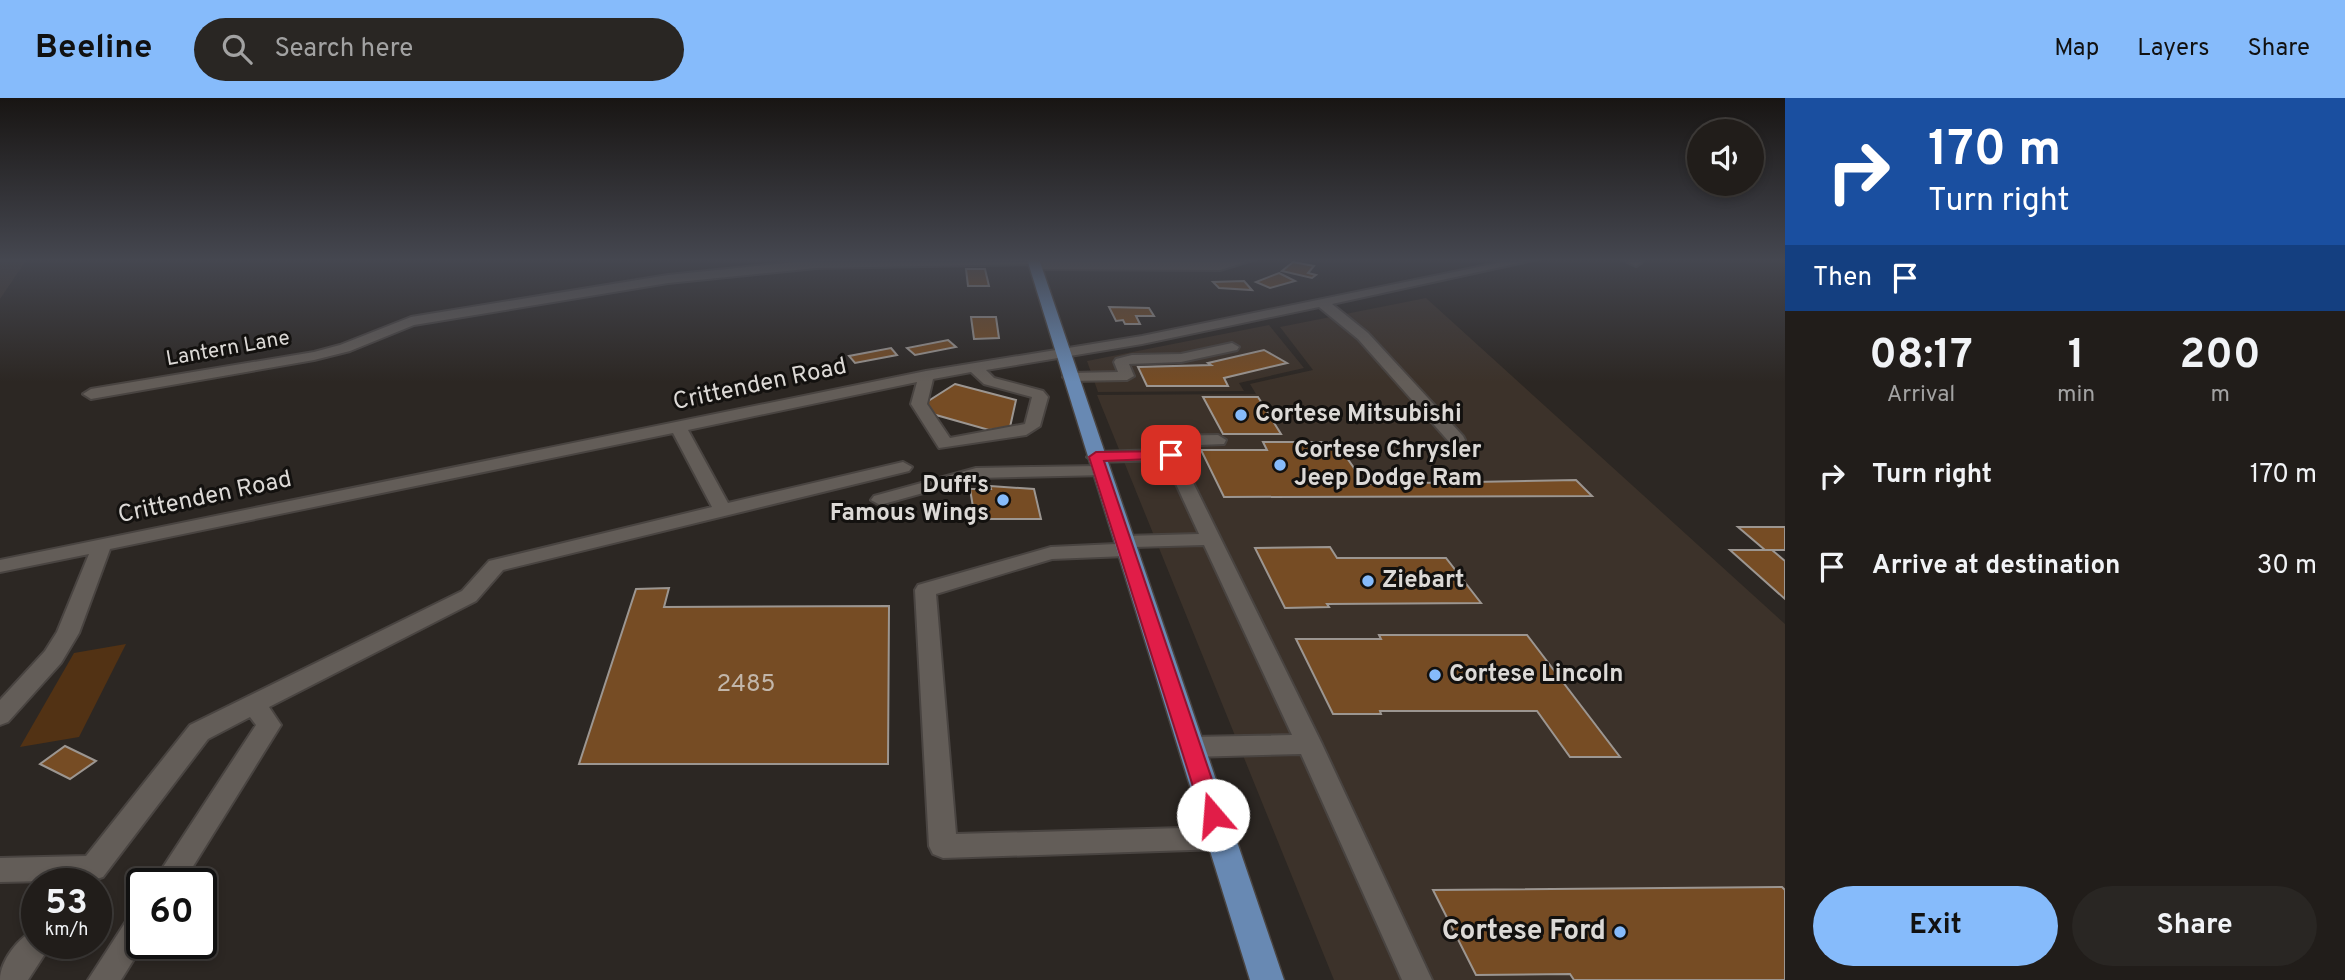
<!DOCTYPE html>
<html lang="en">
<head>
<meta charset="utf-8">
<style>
	:root { --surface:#211d1a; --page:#292623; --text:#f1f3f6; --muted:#a2a2a2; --line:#3e3b39; --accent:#86bbfb }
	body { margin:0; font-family:Overpass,sans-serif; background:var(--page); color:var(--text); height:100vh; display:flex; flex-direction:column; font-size:26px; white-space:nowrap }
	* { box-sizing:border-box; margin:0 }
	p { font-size:23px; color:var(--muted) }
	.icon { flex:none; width:38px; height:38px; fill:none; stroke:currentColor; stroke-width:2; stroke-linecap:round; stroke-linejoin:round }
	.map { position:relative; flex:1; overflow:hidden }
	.drawer { display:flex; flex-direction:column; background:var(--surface); width:560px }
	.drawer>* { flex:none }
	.guide { background:#1a4fa0; color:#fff; overflow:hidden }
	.controls { position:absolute; left:1687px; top:21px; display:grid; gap:14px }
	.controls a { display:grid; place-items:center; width:77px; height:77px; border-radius:50%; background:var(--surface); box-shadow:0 4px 10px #0003,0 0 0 2px var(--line); font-size:35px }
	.speed { position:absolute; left:21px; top:770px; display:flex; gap:14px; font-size:35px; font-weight:700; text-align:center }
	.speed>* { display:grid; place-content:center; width:91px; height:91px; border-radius:50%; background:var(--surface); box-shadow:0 4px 10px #0003,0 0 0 2px var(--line); line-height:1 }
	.speed small { font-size:18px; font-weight:400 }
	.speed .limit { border:4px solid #111; border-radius:10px; background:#fff; color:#111 }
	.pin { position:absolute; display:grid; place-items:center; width:60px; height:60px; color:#fff; margin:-30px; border-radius:14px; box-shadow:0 4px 10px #0006 }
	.me { position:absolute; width:77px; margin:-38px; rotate:342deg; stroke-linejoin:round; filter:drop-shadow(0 0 5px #0008) }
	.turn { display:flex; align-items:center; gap:24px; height:147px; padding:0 28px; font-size:32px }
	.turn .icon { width:91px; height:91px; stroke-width:2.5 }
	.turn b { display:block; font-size:49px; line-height:60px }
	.then { display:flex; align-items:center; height:66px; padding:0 28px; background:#0003; gap:14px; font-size:26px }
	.eta { display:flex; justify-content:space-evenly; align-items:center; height:119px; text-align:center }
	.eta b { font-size:42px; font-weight:700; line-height:49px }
	.primary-button { display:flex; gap:14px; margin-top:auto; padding:14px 28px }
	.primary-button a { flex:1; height:80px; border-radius:42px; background:var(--accent); color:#111; font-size:28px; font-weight:700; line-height:80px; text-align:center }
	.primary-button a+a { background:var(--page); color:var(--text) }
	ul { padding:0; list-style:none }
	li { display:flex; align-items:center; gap:21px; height:91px; padding:0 28px }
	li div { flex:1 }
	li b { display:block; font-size:26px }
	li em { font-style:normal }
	header { display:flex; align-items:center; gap:42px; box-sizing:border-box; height:98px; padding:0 35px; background:var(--accent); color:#111 }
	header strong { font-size:33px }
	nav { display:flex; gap:38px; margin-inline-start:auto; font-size:24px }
	.search { width:490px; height:63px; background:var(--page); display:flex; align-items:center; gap:18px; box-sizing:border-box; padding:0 24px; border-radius:38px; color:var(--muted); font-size:26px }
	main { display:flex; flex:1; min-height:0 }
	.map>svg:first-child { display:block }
	.built { fill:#3c322a }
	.green { fill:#523214 }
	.building { fill:#764c24; stroke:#9c9691; stroke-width:2 }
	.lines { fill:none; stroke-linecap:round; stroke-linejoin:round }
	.minor-casing { stroke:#494441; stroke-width:4 }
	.major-casing { stroke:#494441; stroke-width:3 }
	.minor { fill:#635d58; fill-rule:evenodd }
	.major { fill:#6889b3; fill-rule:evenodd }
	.route { fill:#e11d48; stroke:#92132f; stroke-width:2 }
	.poi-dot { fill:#86bbfb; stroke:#13110f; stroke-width:2.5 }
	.labels { text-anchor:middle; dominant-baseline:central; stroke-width:6; stroke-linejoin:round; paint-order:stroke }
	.far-street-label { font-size:21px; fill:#dcd9d6; stroke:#13110f }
	.street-label { font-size:24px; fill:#dcd9d6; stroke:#13110f }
	.poi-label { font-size:24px; font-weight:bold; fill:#dcd9d6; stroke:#13110f; text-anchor:start }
	.near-number-label { font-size:24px; fill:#c2b6aa }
	.near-poi-label { font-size:28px; font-weight:bold; fill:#dcd9d6; stroke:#13110f; text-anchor:end }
</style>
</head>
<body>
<header>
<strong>Beeline</strong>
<div class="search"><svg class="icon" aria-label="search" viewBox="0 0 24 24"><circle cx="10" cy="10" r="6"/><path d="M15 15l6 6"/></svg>Search here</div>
<nav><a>Map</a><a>Layers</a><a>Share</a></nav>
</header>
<main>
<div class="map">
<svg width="1785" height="882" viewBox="0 0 1785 882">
	<rect width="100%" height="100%" fill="#2c2723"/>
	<path class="built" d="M0,161H27L0,201Z
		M1426,200L1785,526V882H1334L1097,297L1256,296L1250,286L1313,272L1280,229Z
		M1269,227L1304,270L1239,285L1244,293L1098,294L1087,263Z"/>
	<path class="green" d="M126,546L79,639L20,649L74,555Z"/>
	<path class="building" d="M1293,164L1314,168L1308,175L1316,177L1312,180L1282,173Z
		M966,171H985L989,188H968Z
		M1279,175L1295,183L1270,190L1256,184Z
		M1244,183L1252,192L1219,190L1213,184Z
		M1109,209L1149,210L1154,218H1136L1140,226H1125L1123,222L1116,223Z
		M971,219H996L999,240L974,241Z
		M948,242L956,249L915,257L907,250Z
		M891,250L897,257L855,265L849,258Z
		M1264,252L1287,265L1224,280L1228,288H1147L1138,269L1211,267L1208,265Z
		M955,286L1016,302L1010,329L989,332L936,317L922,307Z
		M1203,299H1258L1281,336H1223Z
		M1263,344H1336L1365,386L1576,382L1592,398L1224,399L1201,352H1267Z
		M990,388L1034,391L1041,421H975L970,391H991Z
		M1738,429H1785V452H1765Z
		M1330,449L1337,460H1446L1481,505L1327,506L1329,509L1285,510L1255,450Z
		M1730,452H1772L1785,463V501Z
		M669,490L664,509L889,508L888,666H579L636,491Z
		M1379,537H1527L1620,659H1570L1537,613H1380L1381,616H1333L1296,541H1381Z
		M65,648L96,663L70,681L40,666Z
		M1782,789L1785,792V882H1574L1570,876L1476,877L1433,792Z"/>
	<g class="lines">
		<g class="minor-casing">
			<path id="minor" d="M1039,161V163L1220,164L1256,161L1220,172L1036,171L1031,166L816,170L668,185L414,227L350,253L314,262L91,301L83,296L91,291L314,254L340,247L411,219L668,177L816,162Z
				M1517,161H1538L1332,206L1368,235L1463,338L1465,342L1457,347L1451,346L1358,241L1319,209L1142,246L986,272L994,280L1043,293L1048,299L1040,328L1026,337L939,350L911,306L917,284L688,332L728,405L903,364L912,369L909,373L503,472L476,503L269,609L281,627L182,786H152L256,627L250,619L208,641L103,779L93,782L0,784V760L86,758L190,627L462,493L489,463L712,409L673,335L110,451L79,535L61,565L8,624L0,627V602L45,553L57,534L89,456L0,474V462L926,273L1142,238ZM971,274L984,286L1032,299L1025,326L950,340L927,306L933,281Z
				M1621,161H1637L1642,164L1636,168Z
				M1232,245L1239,249L1237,252L1181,264L1129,266L1134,278L1127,282L1070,283L1063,279L1070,275L1118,274L1114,264L1116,261L1132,257L1181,256Z
				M1218,337L1226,342L1224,346L1175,348L1322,646L1432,882H1402L1301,656L1191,659L1182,656L1179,649L1182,642L1191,639L1292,637L1204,447L1134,449L1133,456L1126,458L1052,461L936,496L956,736L1221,729L1231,732L1235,740L1231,748L1221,751L943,760L933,756L929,748L915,492L918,487L1051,449L1116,446L1117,440L1124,438L1199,436L1165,362L1096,364L1087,359L1096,354L1160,352L1156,343L1164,338Z
				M1100,368L1106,369L1109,373L1106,377L977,380L880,407L871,402L874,398L976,370Z
				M142,810V845H144L121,882H88L132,814Z
				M37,831V845H52L28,882H0C0,863 19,838 37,831Z"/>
		</g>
		<g class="major-casing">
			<path id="major" d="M1027,161H1039L1284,882H1250Z"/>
		</g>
		<use href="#minor" class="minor"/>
		<use href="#major" class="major"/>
	</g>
	<linearGradient id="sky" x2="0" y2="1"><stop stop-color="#181513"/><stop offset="0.57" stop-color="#454750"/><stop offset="1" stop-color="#454750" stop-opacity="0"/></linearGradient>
	<rect width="1785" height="284" fill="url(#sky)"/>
	<path class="route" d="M1171,353L1178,357L1176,360L1104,363L1224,717L1221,724L1213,726L1206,724L1202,717L1089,359L1096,354Z"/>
	<g class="poi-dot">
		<circle cx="1241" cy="317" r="7"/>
		<circle cx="1280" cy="367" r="7"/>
		<circle cx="1003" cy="402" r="7"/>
		<circle cx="1368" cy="483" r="7"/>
		<circle cx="1435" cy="577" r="7"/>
		<circle cx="1620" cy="834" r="7"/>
	</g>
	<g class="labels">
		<g class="far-street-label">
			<text transform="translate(228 251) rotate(-10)">Lantern Lane</text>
		</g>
		<g class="street-label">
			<text transform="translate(760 287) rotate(-12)">Crittenden Road</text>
			<text transform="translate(205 400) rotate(-12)">Crittenden Road</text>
		</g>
		<g class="poi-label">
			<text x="1255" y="317">Cortese Mitsubishi</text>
			<text x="1294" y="353">Cortese Chrysler<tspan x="1294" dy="28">Jeep Dodge Ram</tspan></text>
			<text x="989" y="388" text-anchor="end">Duff's<tspan x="989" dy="28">Famous Wings</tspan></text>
			<text x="1382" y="483">Ziebart</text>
			<text x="1449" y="577">Cortese Lincoln</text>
		</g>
		<g class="near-number-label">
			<text x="746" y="587">2485</text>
		</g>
		<g class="near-poi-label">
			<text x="1606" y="834">Cortese Ford</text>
		</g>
	</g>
</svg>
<div class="controls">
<a><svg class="icon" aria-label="sound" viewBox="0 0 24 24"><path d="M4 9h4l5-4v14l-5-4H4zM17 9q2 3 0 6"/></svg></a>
</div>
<div class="speed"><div>53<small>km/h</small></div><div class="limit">60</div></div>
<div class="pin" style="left:1171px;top:357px;background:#d93025"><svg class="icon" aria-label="arrive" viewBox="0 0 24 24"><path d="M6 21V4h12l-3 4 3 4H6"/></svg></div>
<svg class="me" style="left:1213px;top:717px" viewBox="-20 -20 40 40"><circle r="19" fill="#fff"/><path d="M0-13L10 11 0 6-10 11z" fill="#e11d48"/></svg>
</div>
<section class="drawer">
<div class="guide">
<div class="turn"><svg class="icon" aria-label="right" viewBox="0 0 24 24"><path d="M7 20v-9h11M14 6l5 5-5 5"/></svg><div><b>170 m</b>Turn right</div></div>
<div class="then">Then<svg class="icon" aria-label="arrive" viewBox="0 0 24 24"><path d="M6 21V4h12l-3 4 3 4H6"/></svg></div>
</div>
<div class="eta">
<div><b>08:17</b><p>Arrival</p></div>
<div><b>1</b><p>min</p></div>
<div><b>200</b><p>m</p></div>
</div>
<ul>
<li><svg class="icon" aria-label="right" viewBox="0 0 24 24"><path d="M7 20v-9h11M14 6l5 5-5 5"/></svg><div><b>Turn right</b></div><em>170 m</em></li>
<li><svg class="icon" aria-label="arrive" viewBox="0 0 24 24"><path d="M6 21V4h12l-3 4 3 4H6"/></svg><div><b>Arrive at destination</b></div><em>30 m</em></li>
</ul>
<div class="primary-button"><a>Exit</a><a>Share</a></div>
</section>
</main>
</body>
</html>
